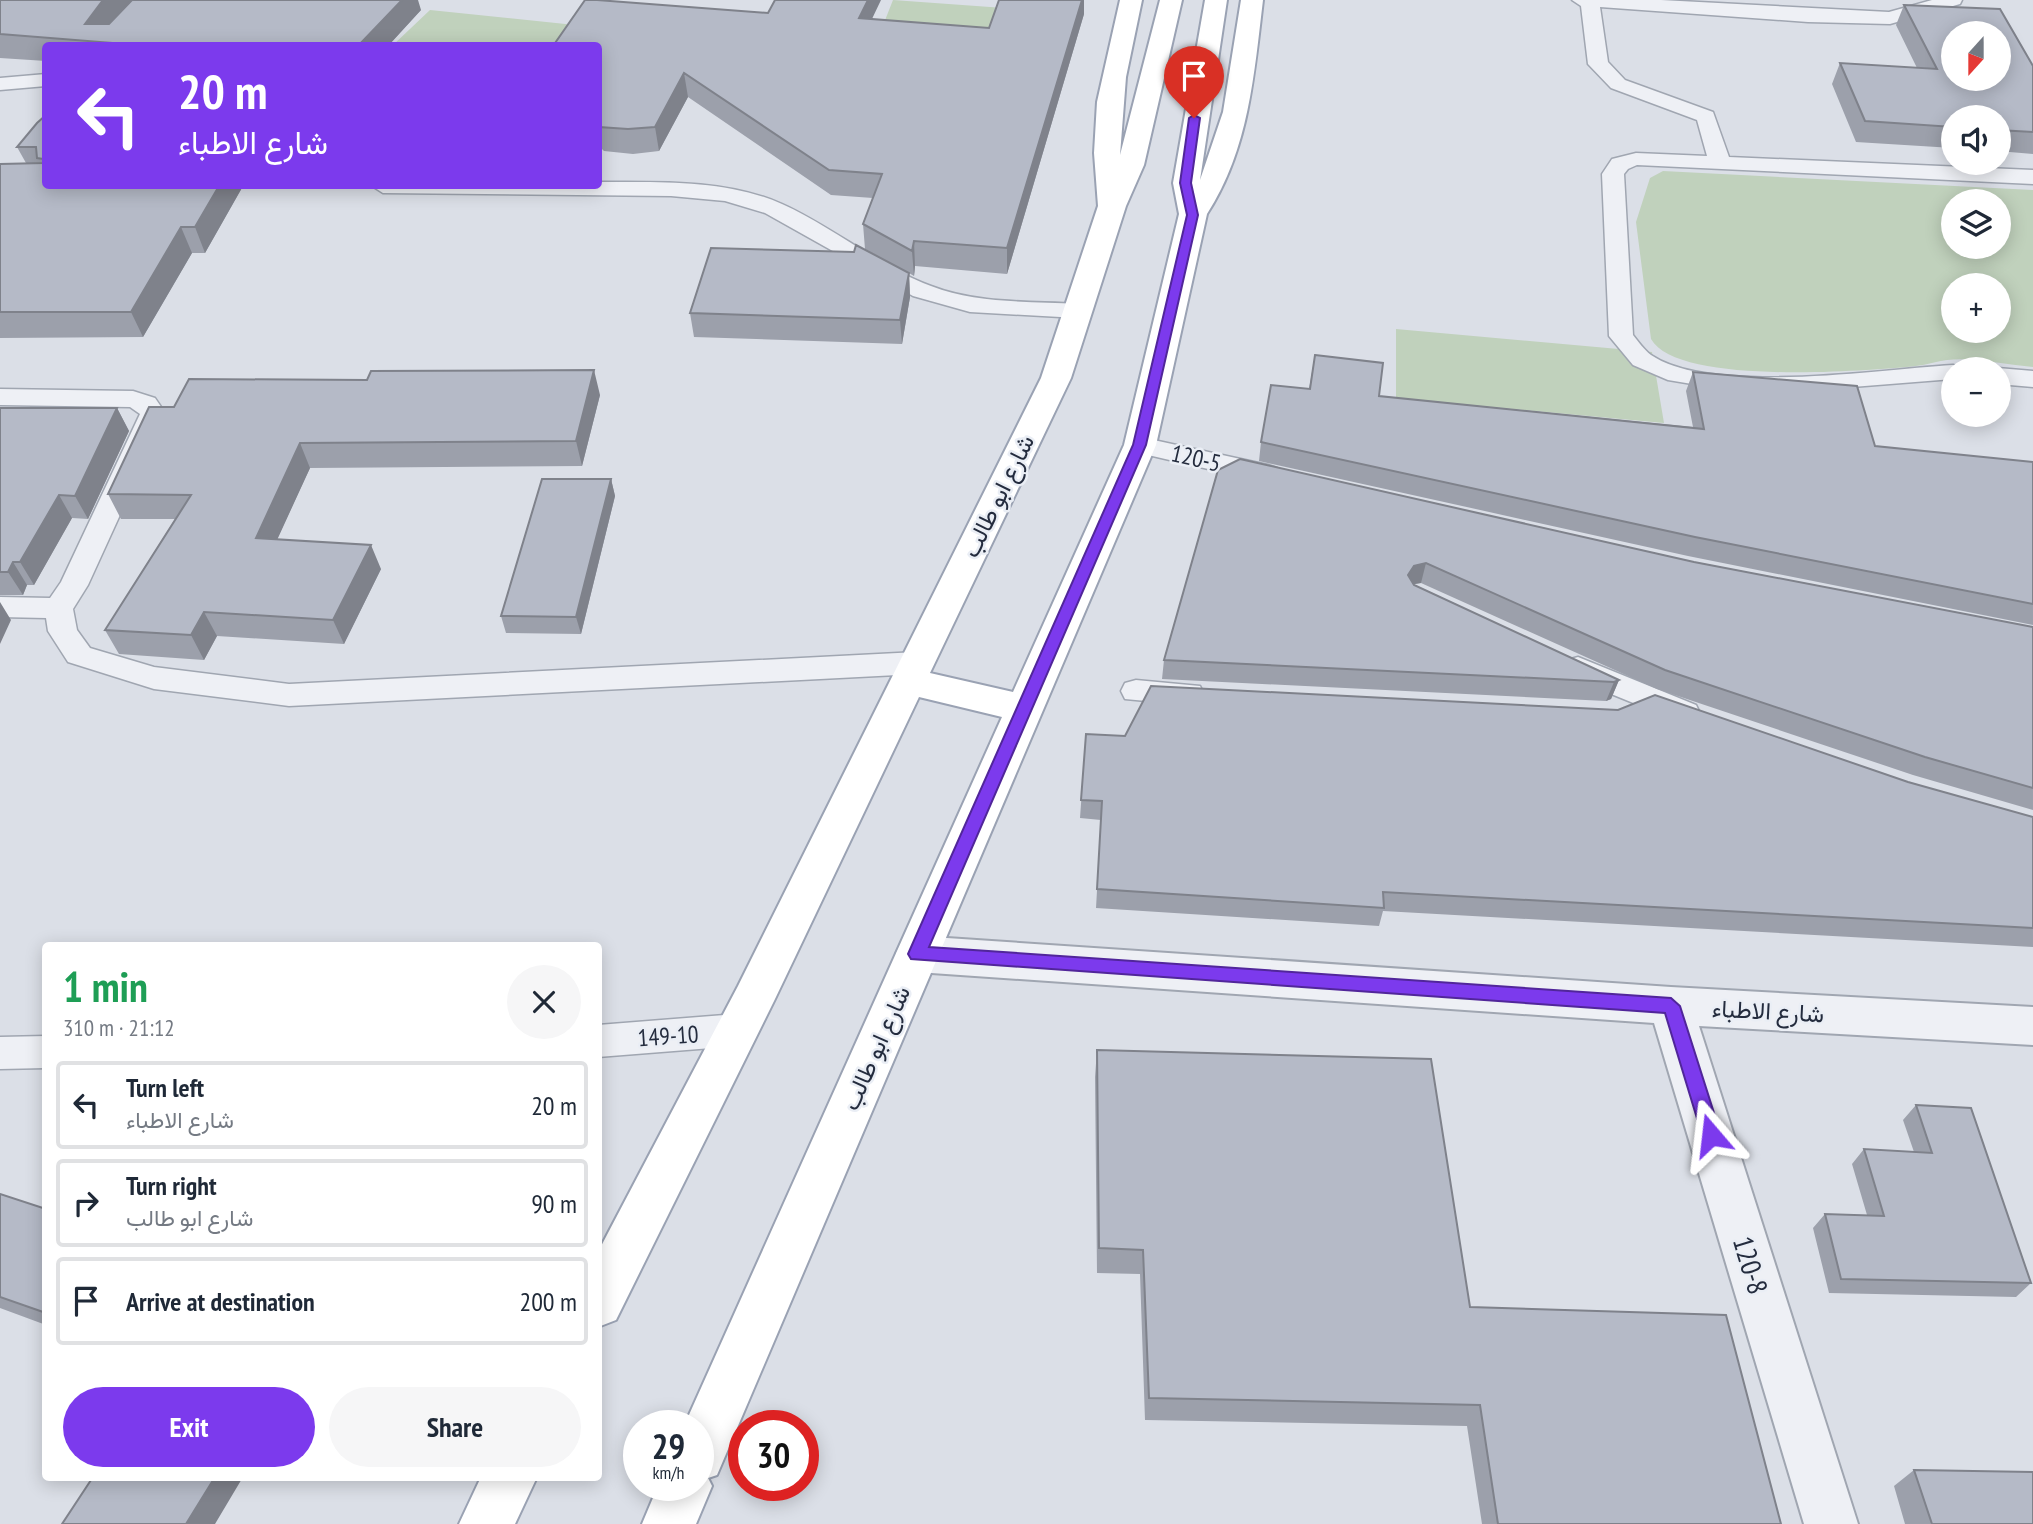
<!DOCTYPE html>
<html lang="en">
<head>
<meta charset="utf-8">
<style>
	:root { --surface:#fff; --page:#f6f6f7; --text:#1f2937; --muted:#747a83; --line:#e0e1e3; --accent:#7c3aed }
	body { margin:0; font-family:"PT Sans Narrow",Vazirmatn,sans-serif; background:var(--page); color:var(--text); height:100vh; display:flex; flex-direction:column; font-size:26px; white-space:nowrap }
	* { box-sizing:border-box; margin:0 }
	p { font-size:23px; color:var(--muted) }
	.icon { flex:none; width:38px; height:38px; fill:none; stroke:currentColor; stroke-width:2; stroke-linecap:round; stroke-linejoin:round }
	.map { position:relative; flex:1; overflow:hidden }
	.panel { position:absolute; left:42px; top:942px; width:560px; height:539px; display:flex; flex-direction:column; background:var(--surface); border-radius:7px; box-shadow:0 4px 18px #0003 }
	.panel>* { flex:none }
	.top-card { position:absolute; left:42px; top:42px; width:560px; height:147px; border-radius:7px; box-shadow:0 4px 18px #0003; background:#7c3aed; color:#fff; overflow:hidden }
	.needle { width:46px; rotate:201deg }
	.controls { position:absolute; left:1941px; top:21px; display:grid; gap:14px }
	.controls a { display:grid; place-items:center; width:70px; height:70px; border-radius:50%; background:var(--surface); box-shadow:0 4px 18px #0003; font-size:35px }
	.speed { position:absolute; left:623px; top:1410px; display:flex; gap:14px; font-size:35px; font-weight:700; text-align:center }
	.speed>* { display:grid; place-content:center; width:91px; height:91px; border-radius:50%; background:var(--surface); box-shadow:0 4px 18px #0003; line-height:1 }
	.speed small { font-size:18px; font-weight:400 }
	.speed .limit { border:10px solid #d22; background:#fff; color:#111 }
	.pin { position:absolute; display:grid; place-items:center; width:60px; height:60px; color:#fff; margin:-72px -30px; border-radius:50% 50% 50% 0; rotate:-45deg; box-shadow:0 0 7px #0007 }
	.pin .icon { rotate:45deg }
	.me { position:absolute; width:77px; margin:-38px; rotate:343deg; stroke-linejoin:round; filter:drop-shadow(0 0 5px #0008) }
	.turn { display:flex; align-items:center; gap:24px; height:147px; padding:0 21px; font-size:32px }
	.turn .icon { width:91px; height:91px; stroke-width:2.5 }
	.turn b { display:block; font-size:49px; line-height:60px }
	.round { display:grid; place-items:center; flex:none; width:74px; height:74px; border-radius:37px; background:var(--page) }
	.head { display:flex; align-items:center; justify-content:space-between; height:119px; padding:0 21px }
	h1 { font-size:42px; font-weight:600; line-height:52px; color:#1e9e55 }
	.button { display:flex; gap:14px; margin-top:auto; padding:14px 21px }
	.button a { flex:1; height:80px; border-radius:42px; background:var(--accent); color:#fff; font-size:28px; font-weight:600; line-height:80px; text-align:center }
	.button a+a { background:var(--page); color:var(--text) }
	ul { padding:0; list-style:none }
	li { display:flex; align-items:center; gap:21px; height:88px; margin:0 14px 10px; padding:0 7px; border:4px solid var(--line); border-radius:7px }
	li div { flex:1 }
	li b { display:block; font-size:26px }
	li em { font-style:normal }
	.map>svg:first-child { display:block }
	.green { fill:#c0d1bc; fill-rule:evenodd }
	.lines { fill:none; stroke-linecap:round; stroke-linejoin:round }
	.lane-casing { stroke:#a0a6b1; stroke-width:3 }
	.street-casing { stroke:#a0a6b1; stroke-width:4 }
	.primary-casing { stroke:#9aa2b3; stroke-width:4 }
	.lane { fill:#eef0f5; fill-rule:evenodd }
	.street { fill:#eef0f5; fill-rule:evenodd }
	.primary { fill:#fff; fill-rule:evenodd }
	.wall { fill:#9ca0ab }
	.shaded-wall { fill:#7f828b }
	.building { fill:#b5bac7; stroke:#7f828b; stroke-width:2; fill-rule:evenodd }
	.route { fill:#7c3aed; stroke:#51269a; stroke-width:2 }
	.labels { text-anchor:middle; dominant-baseline:central; stroke-width:5; stroke-linejoin:round; paint-order:stroke }
	.street-label { font-size:24px; fill:#242c3e; stroke:#eaeef5 }
	.near-street-label { font-size:28px; fill:#242c3e; stroke:#eaeef5 }
</style>
</head>
<body>
<div class="map">
<svg width="2033" height="1524" viewBox="0 0 2033 1524">
	<rect width="100%" height="100%" fill="#dbdfe7"/>
	<path class="green" d="M893,0L1004,8L989,51L876,43Z
		M430,10L575,25L557,45L392,46Z
		M1663,171L2033,190V367C2006,365 1974,357 1947,360C1937,361 1927,365 1916,366C1866,371 1677,386 1651,339L1636,222L1650,178ZM1953,201H1998V247H1953ZM1998,285V331H1953V285Z
		M1396,329L1652,352L1664,423L1396,398Z"/>
	<g class="lines">
		<g class="lane-casing">
			<path id="lane" d="M1572,0H1661L1889,12L1932,0H1962L1960,4L1890,24L1808,22L1600,7L1608,62L1625,80L1713,112L1729,157L2033,170V184L1637,165L1628,169L1624,174L1633,335C1638,341 1644,350 1651,355C1712,396 1879,369 1953,365L1964,369H1953V379L1827,389H1722L1668,380L1633,365L1609,336L1602,174L1612,159L1636,153L1707,156L1697,120L1611,88L1588,64L1581,6Z
				M46,74V86L0,90V78Z
				M598,182C658,182 726,179 782,204C832,226 881,268 931,286C977,304 1029,301 1078,304L1086,306L1090,311L1086,316L1078,318L970,312L913,296L765,213L725,201L671,196L383,193L372,186H598Z
				M1998,368L2033,371V387L1998,384V369H1995Z
				M0,389L133,391L155,398L166,414L88,585L73,609L77,630L90,648L154,667L289,684L917,652L928,655L932,663L928,671L917,674L289,706L154,689L68,662L48,631L46,618L0,617V597L50,598L61,582L140,414L130,407L0,405Z
				M1140,437L1268,465L1277,468L1281,474L1277,480L1268,483L1131,451L1127,445L1131,439Z
				M1578,657L1696,705L1700,713L1696,721L1685,724L1567,676L1563,668L1567,660Z
				M1136,680L1200,686L1204,694L1200,702L1189,705L1125,699L1121,691L1125,683Z
				M737,1014L750,1019L755,1030L750,1041L737,1046L598,1057V1025Z
				M46,1036V1068L0,1069V1037Z"/>
		</g>
		<g class="street-casing">
			<path id="street" d="M917,936L1671,987L2033,1007V1045L1699,1026L1858,1524H1804L1654,1023L917,972L902,966L896,954L902,942Z"/>
		</g>
		<g class="primary-casing">
			<path id="primary" d="M1120,0H1142L1126,77L1120,155L1160,0H1182L1144,165L1126,206L1071,378L930,673L1013,692L1124,445L1179,214L1173,183L1205,0H1227L1200,180L1223,112L1241,0H1263C1254,75 1249,149 1207,214L1156,445L717,1475L708,1478L712,1486L696,1524H642L658,1486H698V1426H684L1002,717L919,697L775,999L616,1320L598,1327V1252L738,986L1041,378L1098,206L1094,153L1097,102Z
				M481,1477H537L515,1524H459Z"/>
		</g>
		<use href="#lane" class="lane"/>
		<use href="#street" class="street"/>
		<use href="#primary" class="primary"/>
	</g>
	<path class="wall" d="M0,0L421,10L388,46H46V61L0,58Z
		M1904,5L2033,66V154L1998,151V117H1953V148L1856,142L1832,84L1840,63L1917,68L1896,25Z
		M768,13L989,28L1084,14L1007,274L915,266L914,276L909,273L910,297L902,344L694,337L690,313L881,258L865,249L863,224L873,198L831,195L688,97L659,151L633,154L604,151L598,145V46Z
		M46,115V186H243L205,253H192L143,337L0,338V164L26,163L17,147Z
		M1315,355L1379,396L1693,427L1686,391L1693,372L1875,446L2033,462V625L1688,556L1259,461L1261,442L1309,389Z
		M600,395L582,466L310,468L277,539L381,569L344,644L217,636L204,660L119,654L105,630L175,519H121L108,494L174,407Z
		M0,408H117L129,431L88,519L72,518L34,585H27L23,595H0Z
		M1218,470L2033,627V810L1913,775L1657,689L1421,583L1413,584L1619,680L1611,699L1606,701L1162,679L1164,660Z
		M611,479L615,496L581,634L506,633L501,616Z
		M1086,734L1908,782L2033,817V947L1383,911L1379,926L1096,908L1101,820L1080,818Z
		M1097,1050L1470,1307L1781,1524H1482L1467,1426L1145,1420L1140,1274L1097,1273L1095,1077Z
		M1916,1105L2031,1283L2016,1297L1829,1293L1813,1228L1825,1214L1867,1215L1852,1164L1864,1149L1914,1152L1903,1120Z
		M0,1194L46,1209V1325L0,1308Z
		M1914,1470L2033,1524H1905L1894,1486Z"/>
	<path class="shaded-wall" d="M103,0H138L100,42L85,24Z
		M402,0H418L421,10L388,46H358Z
		M868,0H881L861,42L859,18Z
		M1082,0H1084V14L1007,274V248Z
		M684,73L688,97L659,151L655,127Z
		M219,186H243L205,253L195,227Z
		M181,227L192,253L143,337L131,312Z
		M914,241L915,266L914,276L912,251Z
		M909,273L910,297L902,344L900,320Z
		M594,370L600,395L582,466L576,441Z
		M117,408L129,431L88,519L75,496Z
		M300,443L310,468L267,562L256,538Z
		M611,479L615,496L581,634L576,617Z
		M59,495L72,518L34,585L20,562Z
		M371,545L381,569L344,644L333,620Z
		M13,562L27,585L23,595L8,572Z
		M1426,563L1421,583L1409,585L1408,575L1414,566Z
		M0,602L11,620L0,644Z
		M204,612L217,636L204,660L191,635Z
		M1619,680L1611,699L1606,701L1614,682Z
		M215,1477H243L215,1524H186Z"/>
	<path class="building" d="M0,0H103L85,24H109L132,0H402L358,46H124L126,44L0,34Z
		M585,0H597L768,13L775,0H868L859,18L989,28L999,0H1082L1007,248L914,241L912,251L863,224L882,174L829,170L684,73L655,127L628,129L599,127L598,46H553Z
		M1904,5L2000,9L2033,66V132L1998,130V117H1953V127L1865,121L1840,63L1937,69ZM1953,33H1998V79H1953Z
		M46,115V186H219L195,227H181L131,312H0V164L44,163V159L37,158L36,147H17L37,123Z
		M856,245L909,273L900,320L690,313L711,248L854,252Z
		M1315,355L1383,363L1379,396L1704,429L1693,372L1857,386L1875,446L2033,462V604L1695,537L1261,442L1271,385L1310,389Z
		M594,370L576,441L300,443L256,538L371,545L333,620L204,612L191,635L105,630L191,495L108,494L149,407H174L189,379L367,380L371,371Z
		M0,408H117L75,496L59,495L20,562H13L8,572H0Z
		M1240,459L1694,562L2033,627V788L1925,757L1665,670L1426,563L1414,566L1408,575L1414,585L1619,680L1614,682L1164,660L1218,470Z
		M542,479H611L576,617L501,616Z
		M1151,686L1618,710L1655,695L1908,782L2033,817V928L1383,892L1384,908L1097,889L1102,801L1081,800L1086,734L1125,736Z
		M1097,1050L1431,1059L1470,1307L1726,1315L1781,1524H1498L1480,1405L1149,1398L1143,1250L1099,1248Z
		M1916,1105L1971,1108L2031,1283L1841,1279L1825,1214L1884,1216L1864,1149L1932,1153Z
		M0,1194L46,1209V1313L0,1297Z
		M1914,1470L2033,1472V1524H1932Z
		M93,1477H215L186,1524H62Z"/>
	<path class="route" d="M1194,115L1200,118L1191,183L1198,215L1146,445L929,947L1671,998L1680,1006L1721,1135L1718,1141L1711,1144L1705,1141L1702,1135L1665,1013L911,959L908,954L1133,445L1187,215L1180,183L1189,118Z"/>
	<g class="labels">
		<g class="street-label">
			<text transform="translate(1196 458) rotate(13)">120-5</text>
			<text transform="translate(998 496) rotate(-64)">شارع ابو طالب</text>
			<text transform="translate(1768 1011) rotate(3)">شارع الاطباء</text>
			<text transform="translate(668 1036) rotate(-4)">149-10</text>
			<text transform="translate(876 1048) rotate(-66)">شارع ابو طالب</text>
		</g>
		<g class="near-street-label">
			<text transform="translate(1751 1265) rotate(73)">120-8</text>
		</g>
	</g>
</svg>
<div class="controls">
<a><svg class="needle" viewBox="-14 -14 28 28"><path d="M0-13l5 13h-10z" fill="#e53935"/><path d="M0 13l5-13h-10z" fill="#747a83"/></svg></a>
<a><svg class="icon" aria-label="sound" viewBox="0 0 24 24"><path d="M4 9h4l5-4v14l-5-4H4zM17 9q2 3 0 6"/></svg></a>
<a><svg class="icon" aria-label="layers" viewBox="0 0 24 24"><path d="M12 4l9 5-9 5-9-5zM3 14l9 5 9-5"/></svg></a>
<a>+</a>
<a>−</a>
</div>
<div class="speed"><div>29<small>km/h</small></div><div class="limit">30</div></div>
<div class="pin" style="left:1194px;top:118px;background:#d93025"><svg class="icon" aria-label="arrive" viewBox="0 0 24 24"><path d="M6 21V4h12l-3 4 3 4H6"/></svg></div>
<svg class="me" style="left:1711px;top:1135px" viewBox="-20 -20 40 40"><path d="M0-17L14 15 0 8-14 15z" fill="#7c3aed" stroke="#fff" stroke-width="4"/></svg>
<div class="top-card">
<div class="turn"><svg class="icon" aria-label="left" viewBox="0 0 24 24"><path d="M17 20v-9H6M10 6l-5 5 5 5"/></svg><div><b>20 m</b>شارع الاطباء</div></div>
</div>
<section class="panel">
<div class="head"><div><h1>1 min</h1><p>310 m · 21:12</p></div><a class="round"><svg class="icon" aria-label="close" viewBox="0 0 24 24"><path d="M6 6l12 12M18 6L6 18"/></svg></a></div>
<ul>
<li><svg class="icon" aria-label="left" viewBox="0 0 24 24"><path d="M17 20v-9H6M10 6l-5 5 5 5"/></svg><div><b>Turn left</b><p>شارع الاطباء</p></div><em>20 m</em></li>
<li><svg class="icon" aria-label="right" viewBox="0 0 24 24"><path d="M7 20v-9h11M14 6l5 5-5 5"/></svg><div><b>Turn right</b><p>شارع ابو طالب</p></div><em>90 m</em></li>
<li><svg class="icon" aria-label="arrive" viewBox="0 0 24 24"><path d="M6 21V4h12l-3 4 3 4H6"/></svg><div><b>Arrive at destination</b></div><em>200 m</em></li>
</ul>
<div class="button"><a>Exit</a><a>Share</a></div>
</section>
</div>
</body>
</html>
